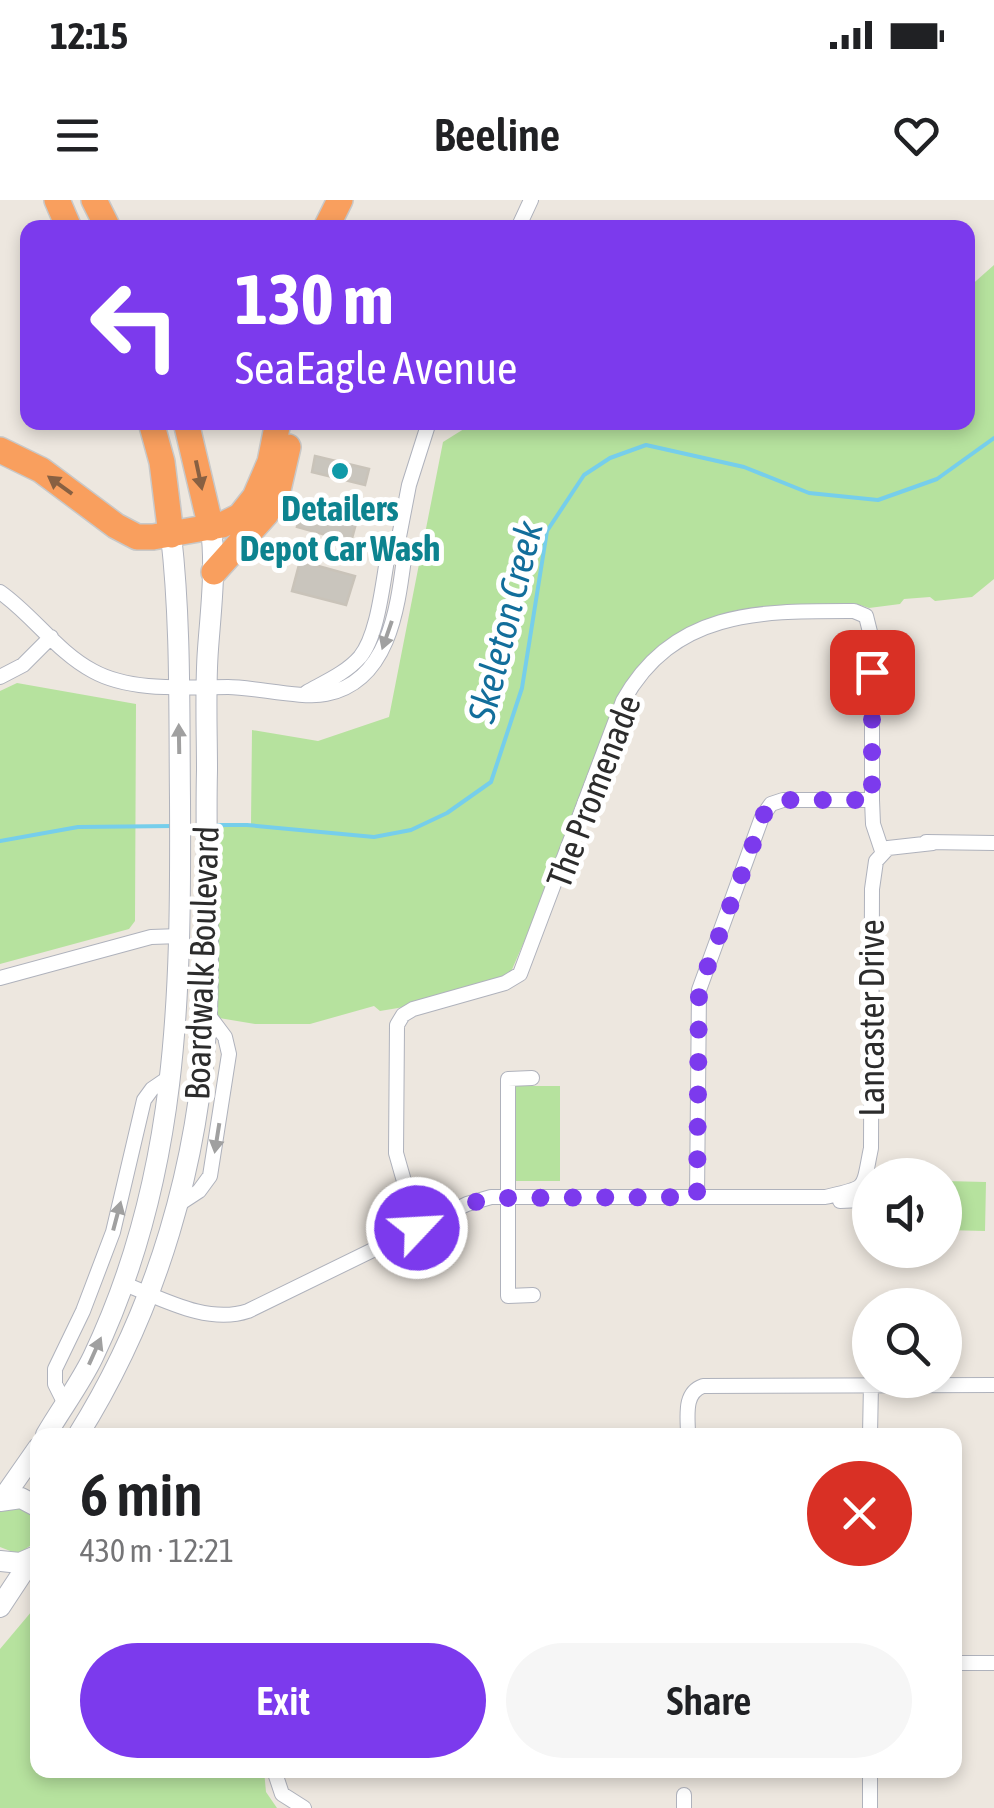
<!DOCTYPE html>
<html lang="en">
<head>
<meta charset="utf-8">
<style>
	:root { --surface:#fff; --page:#f6f6f6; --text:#202124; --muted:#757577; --accent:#7c3aed }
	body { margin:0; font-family:"Asap Condensed",sans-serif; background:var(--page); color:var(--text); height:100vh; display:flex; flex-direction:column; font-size:38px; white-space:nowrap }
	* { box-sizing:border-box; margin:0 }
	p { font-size:32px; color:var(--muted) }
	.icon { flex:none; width:55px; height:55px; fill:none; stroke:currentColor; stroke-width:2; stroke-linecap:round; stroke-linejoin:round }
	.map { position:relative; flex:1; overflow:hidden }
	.side { position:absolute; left:30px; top:1228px; width:932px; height:350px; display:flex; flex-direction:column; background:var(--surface); border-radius:20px; box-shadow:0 5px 15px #0003 }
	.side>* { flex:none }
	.hud { position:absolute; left:20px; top:20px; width:955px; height:210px; border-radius:20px; box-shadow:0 5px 15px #0003; background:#7c3aed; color:#fff; overflow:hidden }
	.buttons { position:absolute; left:852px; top:958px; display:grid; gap:20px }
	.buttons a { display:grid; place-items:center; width:110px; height:110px; border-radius:50%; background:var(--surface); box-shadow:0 5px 15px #0003; font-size:50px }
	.pin { position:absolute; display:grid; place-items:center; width:85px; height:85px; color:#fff; margin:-42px; border-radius:20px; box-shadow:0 5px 15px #0006 }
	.me { position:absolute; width:110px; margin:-55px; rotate:65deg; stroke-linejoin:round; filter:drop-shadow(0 0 8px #0008) }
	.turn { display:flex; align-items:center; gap:35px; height:210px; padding:0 50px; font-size:45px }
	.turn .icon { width:130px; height:130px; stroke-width:2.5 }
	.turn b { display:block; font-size:70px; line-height:85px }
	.round { display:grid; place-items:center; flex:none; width:105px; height:105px; border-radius:52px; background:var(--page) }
	.overview { display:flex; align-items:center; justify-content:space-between; height:170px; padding:0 50px }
	h1 { font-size:60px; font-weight:600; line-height:75px }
	.primary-button { display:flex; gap:20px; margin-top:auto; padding:20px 50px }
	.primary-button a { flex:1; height:115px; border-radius:60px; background:var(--accent); color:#fff; font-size:40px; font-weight:600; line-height:115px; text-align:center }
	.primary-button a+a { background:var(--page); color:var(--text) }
	.status { display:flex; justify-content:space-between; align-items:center; height:70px; padding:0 50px; background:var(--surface); direction:ltr }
	.status svg { height:28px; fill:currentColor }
	header { display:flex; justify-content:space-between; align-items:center; height:130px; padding:0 50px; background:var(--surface); font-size:45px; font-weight:600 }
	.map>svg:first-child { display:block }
	.green { fill:#b6e29e }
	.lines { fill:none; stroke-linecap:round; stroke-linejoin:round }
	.stream { stroke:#76ceeb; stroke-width:4 }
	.building { fill:#c9c5bd; stroke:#c9c3b9; stroke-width:2.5 }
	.street-casing { stroke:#afb2bc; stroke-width:16 }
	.secondary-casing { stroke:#afb2bc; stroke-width:22 }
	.highway-casing { stroke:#c8c8c8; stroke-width:28 }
	.street { stroke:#fff; stroke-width:14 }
	.secondary { stroke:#fff; stroke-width:20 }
	.highway { stroke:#f99f5e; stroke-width:25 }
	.oneway { fill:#886042 }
	.oneway2 { fill:#a0a0a0 }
	.route { stroke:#7c3aed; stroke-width:18; stroke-dasharray:0 32.4 }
	.culture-dot { fill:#0f9aa8; stroke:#fff; stroke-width:4 }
	.labels { text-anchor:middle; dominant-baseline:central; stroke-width:10; stroke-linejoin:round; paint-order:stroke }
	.culture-label { font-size:35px; font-weight:bold; fill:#0d838f; stroke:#fff }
	.street-label { font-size:35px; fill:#2c2c2c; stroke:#fff }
	.water-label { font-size:38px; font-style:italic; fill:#126e9b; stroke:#fff }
</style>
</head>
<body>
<div class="status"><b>12:15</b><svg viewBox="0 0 49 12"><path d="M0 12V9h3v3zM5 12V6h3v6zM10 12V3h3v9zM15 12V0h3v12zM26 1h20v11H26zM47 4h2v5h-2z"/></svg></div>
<header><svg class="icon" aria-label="menu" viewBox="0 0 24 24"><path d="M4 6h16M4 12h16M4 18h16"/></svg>Beeline<svg class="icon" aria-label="heart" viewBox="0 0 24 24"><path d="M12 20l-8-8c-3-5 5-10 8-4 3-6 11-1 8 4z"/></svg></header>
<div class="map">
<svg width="994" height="1608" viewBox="0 0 994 1608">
	<rect width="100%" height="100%" fill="#ede7df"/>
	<path class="green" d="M994,65V379L972,397L935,401L930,397L904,399L900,404L869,408L860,405C780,408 709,399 647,459L510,774L404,807L380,811L374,806L310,824H255L213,817L216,625H251L252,530L318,541L389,517L443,242L475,222H968V88Z
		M17,483L136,504L135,721L129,729L0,764V491Z
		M514,886H560V981H514Z
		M945,981L986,982L985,1031L945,1030Z
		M15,1306L37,1319V1341L18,1354L0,1347V1312Z
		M37,1405L38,1570H264L266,1592L277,1608H0V1449Z"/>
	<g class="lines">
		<path class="stream" d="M213,625H247L374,637L411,630L447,613L491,582L522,488L547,331L584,275L610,258L646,245L744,267L809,293L878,300L937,279L994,238
			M0,641L78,627L174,626"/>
	</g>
	<path class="building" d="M315,256L369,269L365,285L312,272Z
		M304,301L358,316L351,342L297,327Z
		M300,361L355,376L346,405L292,391Z"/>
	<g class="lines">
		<g class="street-casing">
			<path id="street" d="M518,28L531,0
				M0,392C33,415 57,452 93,471C131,492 186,487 228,487C254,487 303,499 326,494C391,481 398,404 405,351L398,342
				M0,477L23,465L51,437
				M307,492C325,482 346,473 360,457C379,434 383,378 389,349L398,342L409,285L429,222
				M926,642L994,643
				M0,778L151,737L180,736
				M532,878L508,879V1096L533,1095
				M697,997L699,790L762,617L771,604L783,600H872
				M840,1001L862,1000L870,994
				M176,1006L199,991L210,976L229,854L225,837L207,813
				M417,1027L396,953L397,825L403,815L413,809L505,783L520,774L623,501C674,409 761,411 854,411L866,416L872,440V600L873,624L882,651
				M122,1083C161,1098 207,1125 248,1111L467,1004L491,997H825C869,987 862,991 871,948L872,689L876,661L888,648L933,643
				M65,1204L55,1184V1169L83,1111L113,1032L144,900L152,889L171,876
				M688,1235C688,1217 683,1193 703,1186L994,1185
				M870,1235L871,1184
				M955,1463H994
				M274,1570L282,1594L304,1608
				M684,1595V1608
				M870,1608V1570"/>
		</g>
		<g class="secondary-casing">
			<path id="secondary" d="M46,1235C61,1209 80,1184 93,1157C179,977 181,794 180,600C179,512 181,422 171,335
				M78,1235C157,1109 200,961 207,812C210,731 205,651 207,570C207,530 205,489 208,449C211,408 216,369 211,328
				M0,1301L21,1298L38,1307
				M1,1301L38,1248
				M0,1361L20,1363L36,1356
				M0,1407L31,1360"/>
		</g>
		<g class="highway-casing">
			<path id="highway" d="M57,0L69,28
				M94,0L108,28
				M326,28L340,0
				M151,222L162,262L171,335
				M186,222L211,328
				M0,250L41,270L116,326L137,337H153L222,325L240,316L255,297L270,262L278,222
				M214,372L266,314L278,290L288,247"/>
		</g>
		<use href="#street" class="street"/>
		<use href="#secondary" class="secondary"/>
		<use href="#highway" class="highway"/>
	</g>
	<defs><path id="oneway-solid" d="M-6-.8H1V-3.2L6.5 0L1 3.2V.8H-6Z" transform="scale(2.5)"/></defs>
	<g class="oneway">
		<use href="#oneway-solid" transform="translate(199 275) rotate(78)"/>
		<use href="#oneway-solid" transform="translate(60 285) rotate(-144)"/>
	</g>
	<g class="oneway2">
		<use href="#oneway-solid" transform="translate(387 435) rotate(109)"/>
		<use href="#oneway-solid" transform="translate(179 539) rotate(-91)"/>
		<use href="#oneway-solid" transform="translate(217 938) rotate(99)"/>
		<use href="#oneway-solid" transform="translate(117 1016) rotate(-75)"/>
		<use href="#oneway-solid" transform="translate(95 1151) rotate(-66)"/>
	</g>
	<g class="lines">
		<path class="route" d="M417,1028L467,1004L492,998L697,997L699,790L766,609L783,600H872V472"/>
	</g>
	<circle class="culture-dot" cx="340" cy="271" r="10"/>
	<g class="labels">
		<g class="culture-label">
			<text x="340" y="308">Detailers<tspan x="340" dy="40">Depot Car Wash</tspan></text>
		</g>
		<g class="street-label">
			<text transform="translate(593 591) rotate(-69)">The Promenade</text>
			<text transform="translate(201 763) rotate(-88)">Boardwalk Boulevard</text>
			<text transform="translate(871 818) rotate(-90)">Lancaster Drive</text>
		</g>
		<g class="water-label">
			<text transform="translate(505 422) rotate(-76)">Skeleton Creek</text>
		</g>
	</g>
</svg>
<div class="buttons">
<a><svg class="icon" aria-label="sound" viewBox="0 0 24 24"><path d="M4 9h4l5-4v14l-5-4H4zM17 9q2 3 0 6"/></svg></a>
<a><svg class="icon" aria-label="search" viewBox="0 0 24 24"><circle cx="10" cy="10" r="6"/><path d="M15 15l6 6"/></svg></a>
</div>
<div class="pin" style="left:872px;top:472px;background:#d93025"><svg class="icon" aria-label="arrive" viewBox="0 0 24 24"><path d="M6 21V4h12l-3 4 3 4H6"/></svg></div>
<svg class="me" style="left:417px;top:1028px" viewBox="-20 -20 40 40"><circle r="17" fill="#7c3aed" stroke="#fff" stroke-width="3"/><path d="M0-11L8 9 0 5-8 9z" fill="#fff"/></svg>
<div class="hud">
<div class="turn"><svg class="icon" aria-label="left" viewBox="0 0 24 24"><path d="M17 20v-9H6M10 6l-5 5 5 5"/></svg><div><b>130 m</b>SeaEagle Avenue</div></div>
</div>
<section class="side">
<div class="overview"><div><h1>6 min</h1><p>430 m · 12:21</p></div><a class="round" style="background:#d93025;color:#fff"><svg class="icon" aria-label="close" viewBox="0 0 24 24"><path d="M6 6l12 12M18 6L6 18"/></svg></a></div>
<div class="primary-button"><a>Exit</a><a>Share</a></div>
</section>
</div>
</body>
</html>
